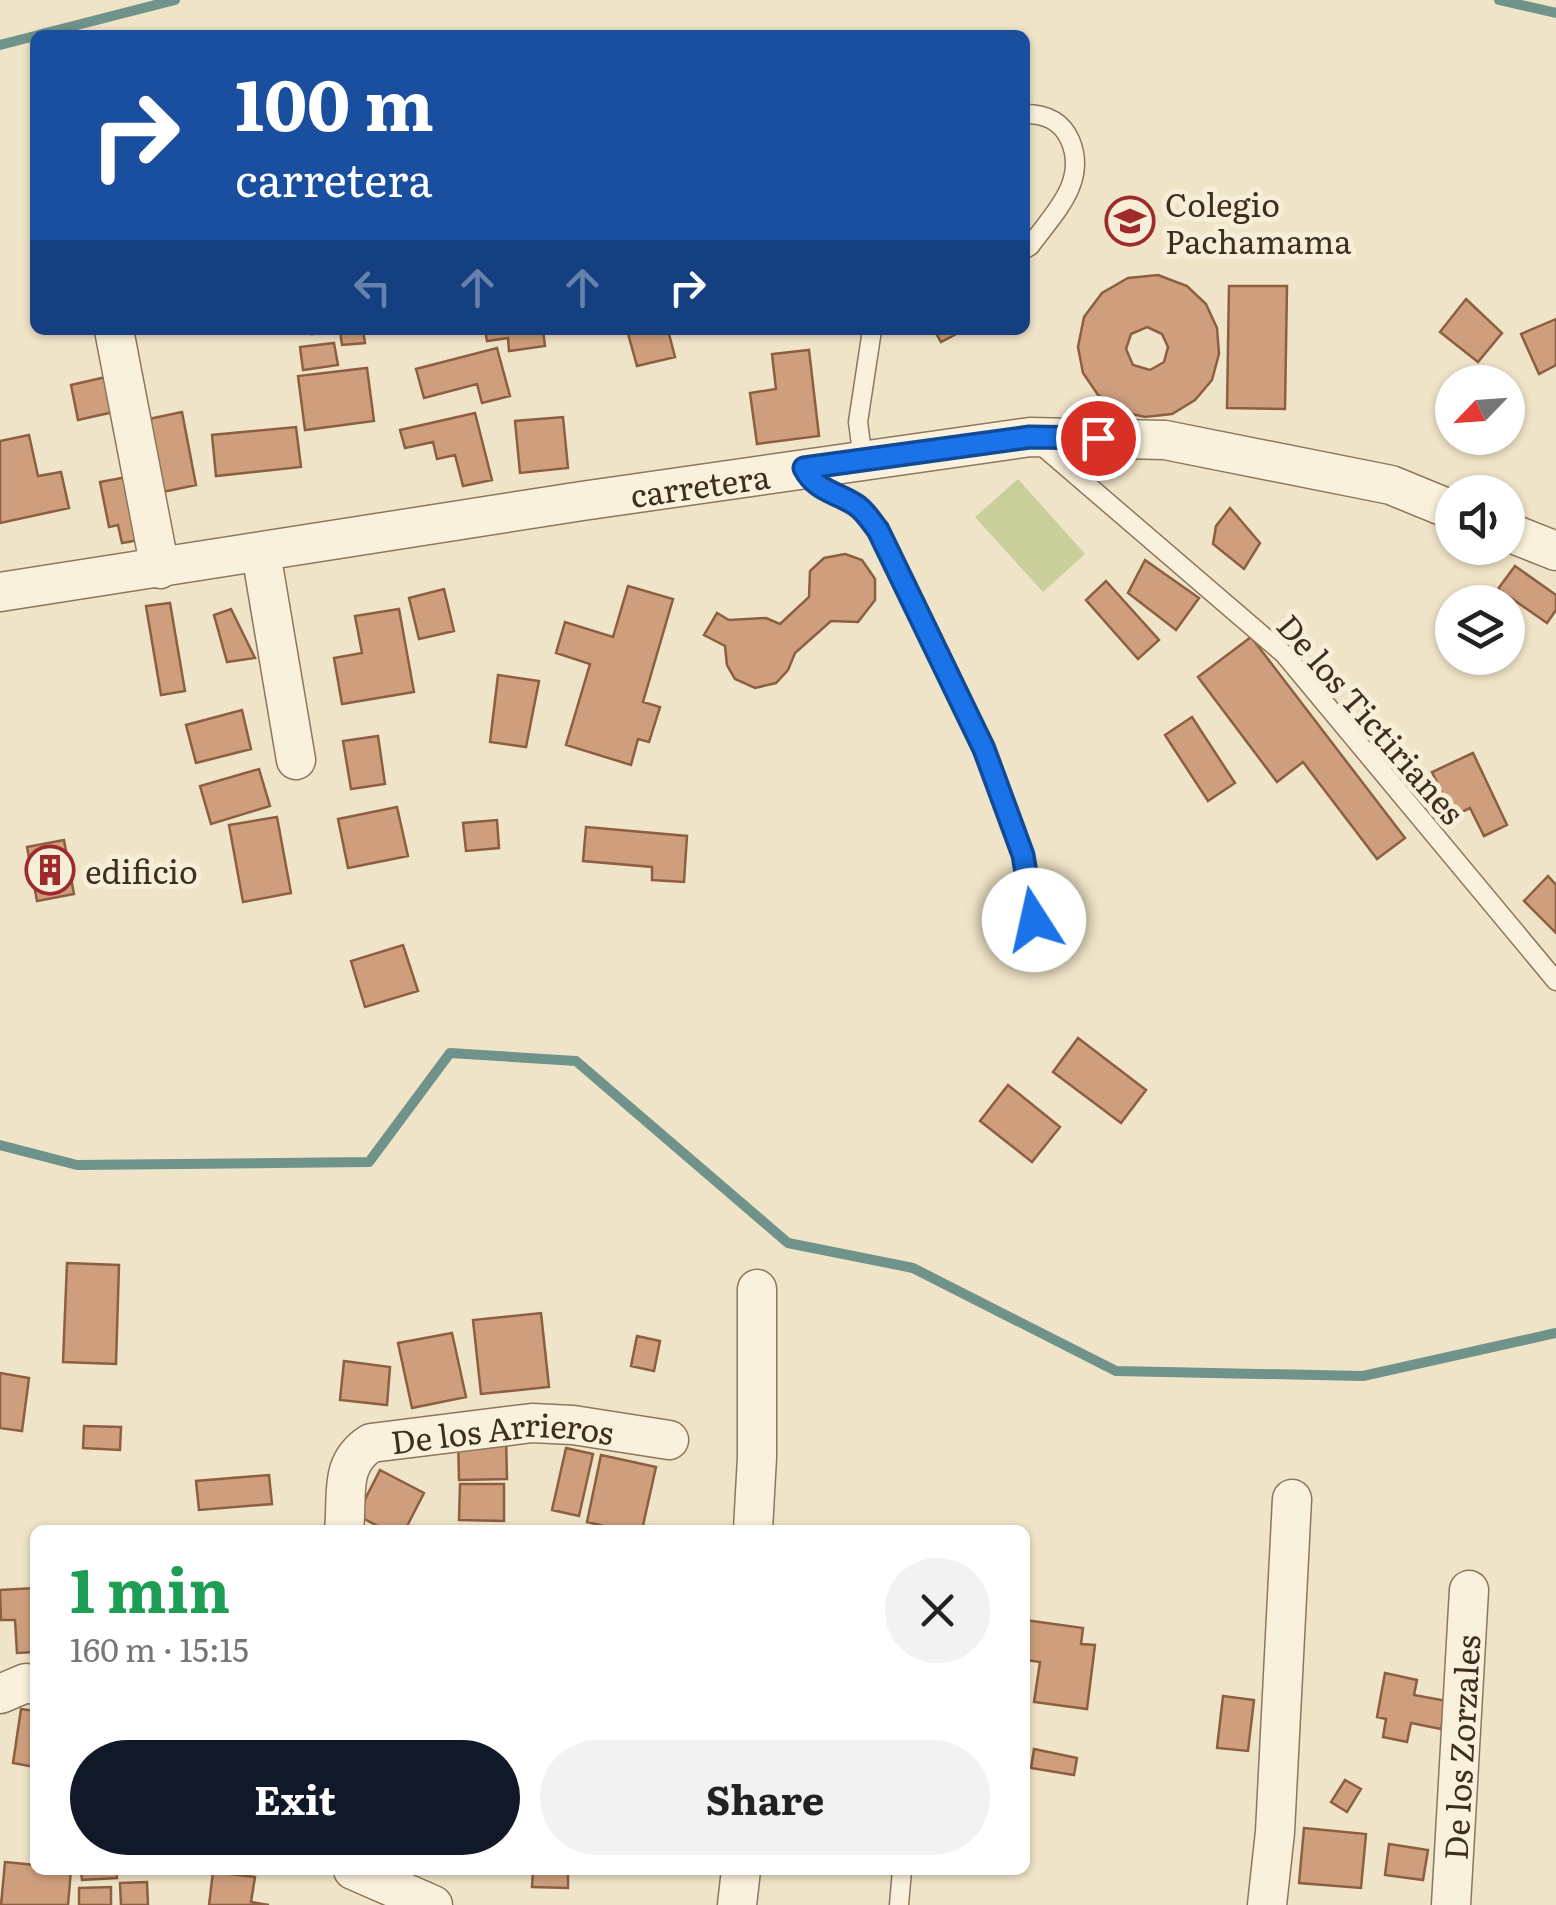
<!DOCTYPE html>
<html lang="en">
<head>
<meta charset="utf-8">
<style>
	:root { --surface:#fff; --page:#f2f2f2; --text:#222; --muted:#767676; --accent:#111827 }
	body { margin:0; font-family:Literata,serif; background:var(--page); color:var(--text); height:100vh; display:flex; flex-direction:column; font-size:38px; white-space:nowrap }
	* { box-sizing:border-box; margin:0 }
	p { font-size:32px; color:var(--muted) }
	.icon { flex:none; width:55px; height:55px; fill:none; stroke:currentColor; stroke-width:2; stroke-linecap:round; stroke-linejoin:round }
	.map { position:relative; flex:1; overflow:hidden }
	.panel { position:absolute; left:30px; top:1525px; width:1000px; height:350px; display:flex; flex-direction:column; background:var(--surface); border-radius:15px; box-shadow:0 2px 8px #0004 }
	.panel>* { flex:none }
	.hud { position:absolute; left:30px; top:30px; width:1000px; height:305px; border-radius:15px; box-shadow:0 2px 8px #0004; background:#1a4fa0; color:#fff; overflow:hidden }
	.needle { width:65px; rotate:245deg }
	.tools { position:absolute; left:1435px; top:365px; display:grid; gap:20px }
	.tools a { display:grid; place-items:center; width:90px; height:90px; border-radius:50%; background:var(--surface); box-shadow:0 2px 8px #0004; font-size:50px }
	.pin { position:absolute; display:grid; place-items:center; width:85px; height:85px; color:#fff; margin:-42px; border:5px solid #fff; border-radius:50%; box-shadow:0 2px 10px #0007 }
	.me { position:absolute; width:110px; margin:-55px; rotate:350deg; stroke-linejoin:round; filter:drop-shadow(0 0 8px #0008) }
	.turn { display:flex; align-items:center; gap:35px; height:210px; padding:0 40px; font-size:45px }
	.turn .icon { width:130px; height:130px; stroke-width:2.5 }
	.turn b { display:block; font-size:70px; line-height:85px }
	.lanes { display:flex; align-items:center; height:95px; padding:0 40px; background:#0003; justify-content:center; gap:50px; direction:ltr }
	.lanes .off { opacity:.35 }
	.round { display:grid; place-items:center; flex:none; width:105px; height:105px; border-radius:52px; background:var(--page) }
	.summary { display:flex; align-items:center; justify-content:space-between; height:170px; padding:0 40px }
	h1 { font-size:60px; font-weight:700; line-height:75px; color:#1e9e55 }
	.primary-button { display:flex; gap:20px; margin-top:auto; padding:20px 40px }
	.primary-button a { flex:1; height:115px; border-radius:60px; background:var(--accent); color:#fff; font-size:40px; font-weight:700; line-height:115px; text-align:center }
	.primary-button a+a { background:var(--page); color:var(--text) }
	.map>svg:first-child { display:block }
	.green { fill:#c9cf9b }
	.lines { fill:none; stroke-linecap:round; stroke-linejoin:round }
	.stream { stroke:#6f938a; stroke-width:10 }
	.building { fill:#cf9f7d; stroke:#8d5f41; stroke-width:2.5; fill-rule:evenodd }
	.service-casing { stroke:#8d765c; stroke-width:21 }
	.minor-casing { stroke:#8d765c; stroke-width:41 }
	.service { stroke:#faf1dc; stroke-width:18 }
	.minor { stroke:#faf1dc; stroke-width:38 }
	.route-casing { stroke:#114b97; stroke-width:25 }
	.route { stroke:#1a73e8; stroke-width:18 }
	.labels { text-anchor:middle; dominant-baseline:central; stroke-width:10; stroke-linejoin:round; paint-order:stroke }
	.poi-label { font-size:32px; fill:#3d2e20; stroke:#f7eed8; text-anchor:start }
	.street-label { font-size:32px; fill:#3d2e20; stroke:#f7eed8 }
</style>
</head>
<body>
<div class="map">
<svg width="1556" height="1905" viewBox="0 0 1556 1905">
	<rect width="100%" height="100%" fill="#f0e4c8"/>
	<path class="green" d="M1018,479L1085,554L1043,592L975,517Z"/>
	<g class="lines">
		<path class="stream" d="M1499,0L1556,13
			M38,35L175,0
			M0,45L35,36
			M0,1145L77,1165L369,1162L450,1053L576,1061L788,1243L913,1268L1116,1371L1363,1376L1556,1333"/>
	</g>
	<path class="building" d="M1158,275L1187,286L1206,304L1217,328L1219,354L1212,380L1195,400L1172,414L1145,417L1119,411L1098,395L1083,373L1078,347L1084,317L1102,293L1128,278ZM1147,327L1162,334L1168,347L1164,362L1150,370L1133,365L1126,349L1131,334Z
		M1229,286H1287L1285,409L1227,408Z
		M1466,299L1502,333L1478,362L1440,332Z
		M1556,319V365L1539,374L1521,334Z
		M312,330H363L365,343L342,345L340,331L312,334Z
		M485,330H543L545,346L509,351L508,338L487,341Z
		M627,330H668L675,357L637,366Z
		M934,330H964L941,342Z
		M334,343L338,365L303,370L300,347Z
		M497,348L510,396L482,403L477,384L424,398L416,369Z
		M809,350L819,436L757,444L750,393L776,389L772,354Z
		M367,368L374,421L305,430L298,376Z
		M110,376L118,411L78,420L71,385Z
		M182,412L196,485L158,493L144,420Z
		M475,413L492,480L463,486L455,455L437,459L433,442L405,448L400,430Z
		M563,417L568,468L520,473L515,421Z
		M296,427L301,467L216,476L212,435Z
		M29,435L38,476L61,472L69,508L0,523V441Z
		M127,477L139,540L122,543L118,525L109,527L100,482Z
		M1230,508L1260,543L1244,569L1213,544L1216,526Z
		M845,554L862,560L875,579V600L858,622L831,621L795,653L788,670L776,683L755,688L735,679L727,665L725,646L704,635L717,613L729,620L766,618L780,624L809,597L810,571L824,558Z
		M1145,560L1199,598L1176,630L1128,593Z
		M1515,566L1556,595V610L1547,623L1498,589Z
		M1106,581L1159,640L1138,659L1086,600Z
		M628,586L673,599L643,702L660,707L649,742L638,739L631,765L566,745L590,664L556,653L565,622L613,637Z
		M444,589L454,631L419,639L409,598Z
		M170,603L185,691L161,695L146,606Z
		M231,609L255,658L227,662L214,615Z
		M399,609L414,692L342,704L334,658L362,653L355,616Z
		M1251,637L1405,838L1377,859L1303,762L1277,782L1198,677Z
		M498,675L539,681L526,747L490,742Z
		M242,710L251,749L196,763L186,725Z
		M1192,717L1235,783L1208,801L1165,735Z
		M378,736L385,784L351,789L343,741Z
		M1473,753L1507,825L1484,836L1470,808L1453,816L1432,772Z
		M259,769L270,806L211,824L200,786Z
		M397,807L408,856L348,868L338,819Z
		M277,817L291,893L243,902L229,825Z
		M497,820L499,848L466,851L463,823Z
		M586,827L687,836L684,882L652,880V867L583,861Z
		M64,840L74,894L37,901L27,847Z
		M1548,876L1556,885V933L1524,901Z
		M403,945L418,991L365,1007L351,961Z
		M1078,1038L1146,1090L1121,1123L1053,1072Z
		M1008,1085L1060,1127L1032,1162L980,1121Z
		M67,1263L119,1265L116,1364L63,1362Z
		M541,1313L549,1387L481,1394L473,1320Z
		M452,1333L466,1397L412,1408L398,1343Z
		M637,1336L660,1341L654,1371L631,1366Z
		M344,1361L390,1367L387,1405L340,1400Z
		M0,1373L29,1378L22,1431L0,1428Z
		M84,1426L121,1427L120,1450L83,1448Z
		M506,1435L507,1479L459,1480L458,1436Z
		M566,1448L593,1454L579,1516L552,1510Z
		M601,1455L656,1467L642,1530H621L587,1522Z
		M380,1470L424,1493L405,1530H385L357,1515Z
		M269,1475L272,1504L199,1510L196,1481Z
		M460,1484H504V1521L459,1520Z
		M35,1588V1652L17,1653L15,1620H1L0,1590Z
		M1025,1620L1083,1628L1081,1644L1095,1645L1087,1709L1034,1702L1040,1662L1026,1660Z
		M1385,1673L1417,1680L1414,1695L1447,1701L1441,1729L1411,1723L1407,1742L1383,1737L1386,1719L1377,1717Z
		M1223,1696L1254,1700L1248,1751L1217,1748Z
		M21,1709L35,1711V1767L13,1763Z
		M1034,1749L1077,1758L1074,1775L1031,1768Z
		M1345,1780L1361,1789L1347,1812L1331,1802Z
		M1304,1828L1366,1834L1361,1888L1299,1883Z
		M1389,1844L1428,1850L1423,1880L1385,1875Z
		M5,1862L35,1865V1870H71L68,1905H1Z
		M81,1870H116L117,1878L82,1880Z
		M533,1870H568V1888L532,1887Z
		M213,1872L255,1877L251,1902L269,1905H209Z
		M147,1882L148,1905H121L120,1883Z
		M111,1887V1905H79V1888Z"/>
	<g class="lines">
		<g class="service-casing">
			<path id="service" d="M1025,114C1045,114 1061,120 1070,140C1088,182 1054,213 1030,246L1025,249
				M1035,440L1284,654L1556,981
				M863,460L858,422L872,330
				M805,470C817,494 843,493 861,509C868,515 873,524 878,530L984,749L1023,855L1034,920
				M899,1905L902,1870"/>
		</g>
		<g class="minor-casing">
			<g id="minor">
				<path d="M114,330L160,569"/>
				<path d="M1508,532L1556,551"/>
				<path d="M261,553L296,760"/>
				<path id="s1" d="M0,592L582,501L1030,437L1165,440L1391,485L1452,510"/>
				<path id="s2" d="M344,1530C348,1495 338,1464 371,1443L532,1423L573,1425L669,1440"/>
				<path d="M753,1530L757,1457V1289"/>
				<path d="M0,1694L26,1683L35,1685"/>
				<path d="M353,1870L433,1905"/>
				<path d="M737,1905L741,1870"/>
				<path d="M1267,1905L1275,1832L1292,1499"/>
				<path id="s3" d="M1451,1905L1469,1590"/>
			</g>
		</g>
		<use href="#service" class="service"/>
		<use href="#minor" class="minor"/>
	</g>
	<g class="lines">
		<g class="route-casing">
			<path id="route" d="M1034,920L1023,855L984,749L878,530C871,521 865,511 856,505C836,492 816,491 804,468L1030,437L1098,438"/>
		</g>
		<use href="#route" class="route"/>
	</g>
	<defs>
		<g id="school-ring" transform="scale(2.5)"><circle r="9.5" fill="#f7eed8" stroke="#9e2a2b" stroke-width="1.5"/><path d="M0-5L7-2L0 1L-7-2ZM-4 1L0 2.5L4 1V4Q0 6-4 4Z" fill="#9e2a2b"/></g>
		<g id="building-ring" transform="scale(2.5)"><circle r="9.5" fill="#f7eed8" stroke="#9e2a2b" stroke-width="1.5"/><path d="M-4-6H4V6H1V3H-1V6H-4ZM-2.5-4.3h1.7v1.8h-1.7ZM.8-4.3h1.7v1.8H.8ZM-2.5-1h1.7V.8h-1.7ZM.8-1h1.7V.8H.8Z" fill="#9e2a2b"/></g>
	</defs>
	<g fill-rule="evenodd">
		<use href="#school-ring" x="1130" y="221"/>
		<use href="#building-ring" x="50" y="870"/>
	</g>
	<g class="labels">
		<g class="poi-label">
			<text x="1165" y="203">Colegio<tspan x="1165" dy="37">Pachamama</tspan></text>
			<text x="85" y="870">edificio</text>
		</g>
		<g class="street-label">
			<text stroke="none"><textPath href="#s1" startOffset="708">carretera</textPath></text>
			<text transform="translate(1372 718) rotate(49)">De los Tictirianes</text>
			<text stroke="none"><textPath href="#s2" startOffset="228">De los Arrieros</textPath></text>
			<text stroke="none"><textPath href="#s3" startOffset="158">De los Zorzales</textPath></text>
		</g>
	</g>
</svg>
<div class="tools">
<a><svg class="needle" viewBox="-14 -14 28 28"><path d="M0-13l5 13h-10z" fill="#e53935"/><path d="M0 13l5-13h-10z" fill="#767676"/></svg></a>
<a><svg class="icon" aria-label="sound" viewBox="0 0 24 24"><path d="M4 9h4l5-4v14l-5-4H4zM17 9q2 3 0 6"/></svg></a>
<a><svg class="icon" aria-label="layers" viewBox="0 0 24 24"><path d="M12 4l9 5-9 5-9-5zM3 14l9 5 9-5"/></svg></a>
</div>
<div class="pin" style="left:1098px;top:438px;background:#d93025"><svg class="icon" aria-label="arrive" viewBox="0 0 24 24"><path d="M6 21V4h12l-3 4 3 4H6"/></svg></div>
<svg class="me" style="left:1034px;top:920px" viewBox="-20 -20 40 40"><circle r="19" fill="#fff"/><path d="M0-13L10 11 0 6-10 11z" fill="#1a73e8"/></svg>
<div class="hud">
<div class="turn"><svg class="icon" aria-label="right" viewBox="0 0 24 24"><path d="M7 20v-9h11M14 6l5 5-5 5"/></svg><div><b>100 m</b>carretera</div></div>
<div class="lanes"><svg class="icon off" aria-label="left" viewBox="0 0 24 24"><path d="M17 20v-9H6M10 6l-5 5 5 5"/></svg><svg class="icon off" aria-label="ahead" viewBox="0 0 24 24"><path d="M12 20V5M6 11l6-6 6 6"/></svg><svg class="icon off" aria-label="ahead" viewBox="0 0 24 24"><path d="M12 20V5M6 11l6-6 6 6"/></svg><svg class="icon" aria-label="right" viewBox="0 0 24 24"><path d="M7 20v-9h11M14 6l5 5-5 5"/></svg></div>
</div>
<section class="panel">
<div class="summary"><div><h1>1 min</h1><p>160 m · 15:15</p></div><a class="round"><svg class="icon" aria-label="close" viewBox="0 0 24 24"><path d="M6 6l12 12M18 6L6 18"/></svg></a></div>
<div class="primary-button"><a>Exit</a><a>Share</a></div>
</section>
</div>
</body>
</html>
